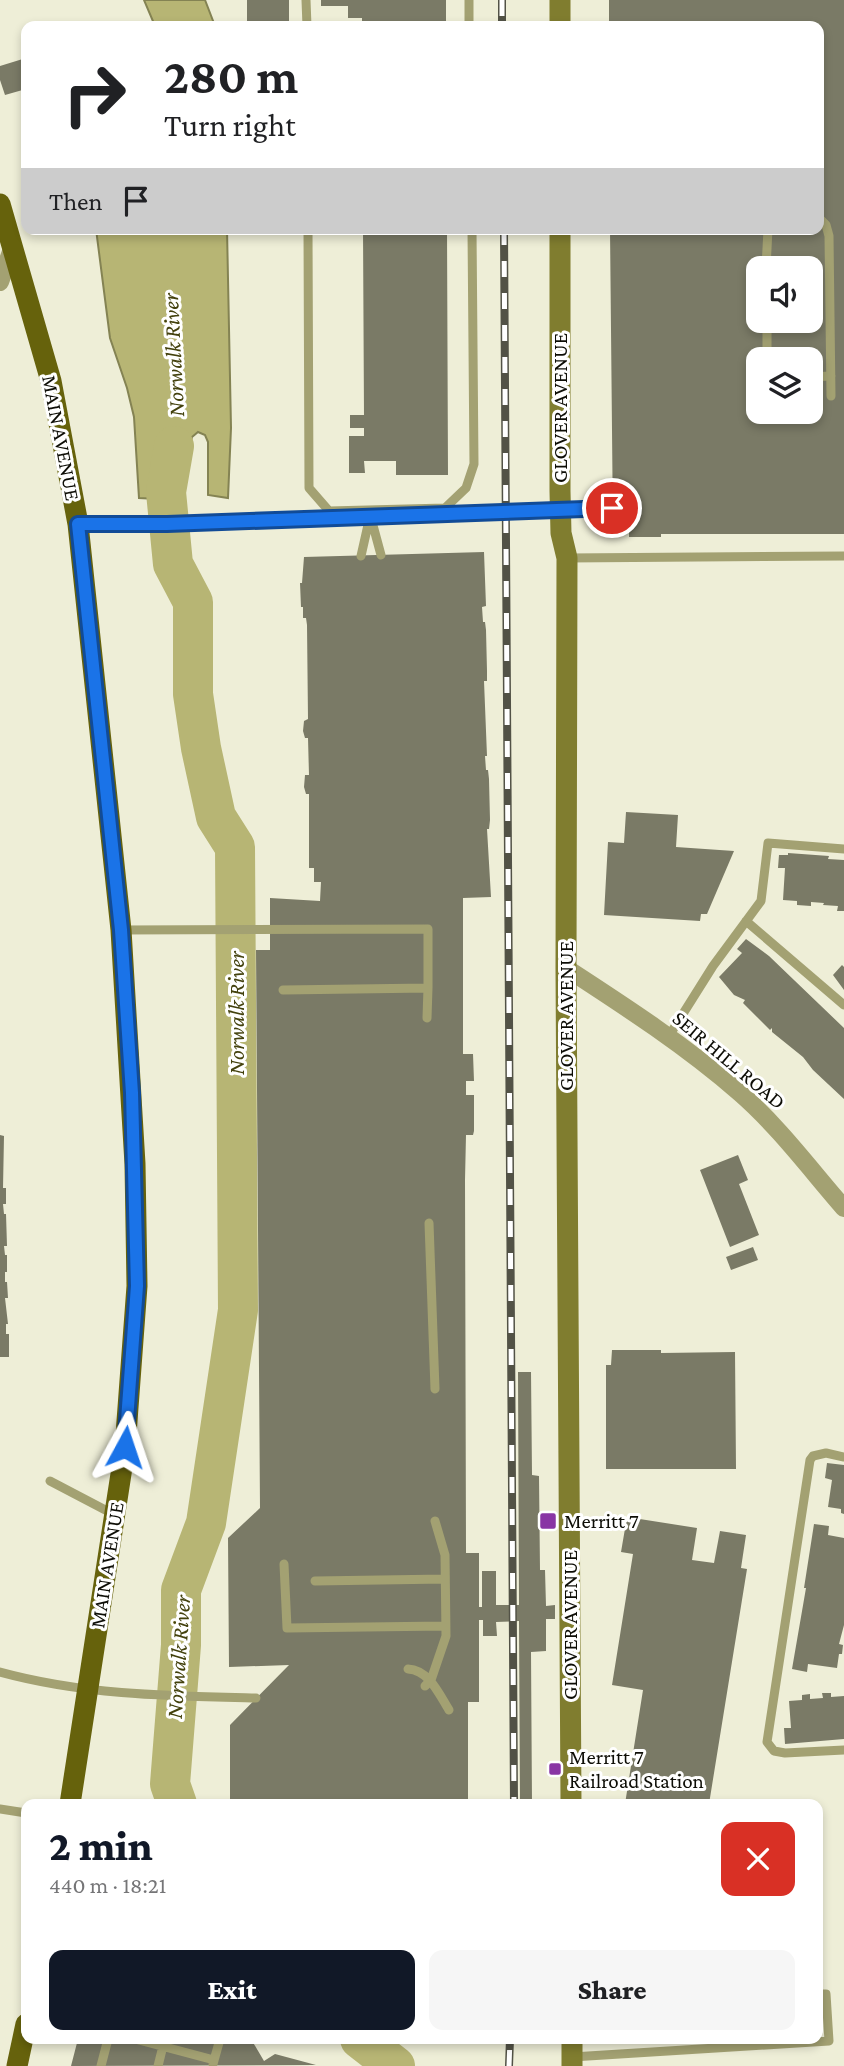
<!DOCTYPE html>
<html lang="en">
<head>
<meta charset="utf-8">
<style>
	:root { --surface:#fff; --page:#f6f6f6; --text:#202124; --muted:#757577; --accent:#111827 }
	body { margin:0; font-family:"Crimson Pro",serif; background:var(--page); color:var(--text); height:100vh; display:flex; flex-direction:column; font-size:26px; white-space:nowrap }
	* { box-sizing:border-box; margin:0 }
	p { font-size:23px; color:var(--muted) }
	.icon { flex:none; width:38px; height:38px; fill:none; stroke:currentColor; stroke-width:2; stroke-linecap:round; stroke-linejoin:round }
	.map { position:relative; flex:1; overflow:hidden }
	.details { position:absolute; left:21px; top:1799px; width:802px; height:245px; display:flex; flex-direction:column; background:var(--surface); border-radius:14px; box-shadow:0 4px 10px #0003 }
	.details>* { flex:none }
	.hud { position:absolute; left:21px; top:21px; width:803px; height:214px; border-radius:14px; box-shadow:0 4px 10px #0003; background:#fff; color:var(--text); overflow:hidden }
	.tools { position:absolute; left:746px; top:256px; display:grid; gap:14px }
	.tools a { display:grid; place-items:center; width:77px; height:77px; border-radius:14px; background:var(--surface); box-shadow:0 4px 10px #0003; font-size:35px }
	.pin { position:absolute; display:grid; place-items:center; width:60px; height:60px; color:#fff; margin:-30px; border:4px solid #fff; border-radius:50%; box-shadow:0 2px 7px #0007 }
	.me { position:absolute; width:77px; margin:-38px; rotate:5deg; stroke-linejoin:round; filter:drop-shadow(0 0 5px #0008) }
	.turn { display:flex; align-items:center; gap:24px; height:147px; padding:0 28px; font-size:32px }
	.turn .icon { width:91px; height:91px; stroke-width:2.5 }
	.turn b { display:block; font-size:49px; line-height:60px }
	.then { display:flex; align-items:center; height:66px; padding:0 28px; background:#0003; gap:14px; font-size:26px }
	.round { display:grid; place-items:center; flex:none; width:74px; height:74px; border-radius:14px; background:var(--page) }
	.overview { display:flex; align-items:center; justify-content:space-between; height:119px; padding:0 28px }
	h1 { font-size:42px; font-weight:800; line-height:52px; color:var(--accent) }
	.cta { display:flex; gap:14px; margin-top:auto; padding:14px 28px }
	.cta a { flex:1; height:80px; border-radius:14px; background:var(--accent); color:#fff; font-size:28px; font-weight:800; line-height:80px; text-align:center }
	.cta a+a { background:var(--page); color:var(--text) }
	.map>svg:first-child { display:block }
	.water { fill:#b7b574; stroke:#848353; stroke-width:2 }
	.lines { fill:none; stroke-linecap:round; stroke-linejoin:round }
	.river { stroke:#b7b574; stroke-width:40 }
	.building { fill:#7a7a66; fill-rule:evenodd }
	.lane { stroke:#a3a172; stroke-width:9 }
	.street { stroke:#a3a172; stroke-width:18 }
	.secondary { stroke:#807d2f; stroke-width:21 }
	.primary { stroke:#66620c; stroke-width:21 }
	.rail-casing { stroke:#525246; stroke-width:8 }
	.rail { stroke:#fff; stroke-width:5; stroke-dasharray:16; stroke-linecap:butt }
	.lane-bridge { stroke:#a3a172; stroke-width:9 }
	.route-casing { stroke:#114b97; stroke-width:18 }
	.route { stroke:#1a73e8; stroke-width:12 }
	.poi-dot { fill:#8935a4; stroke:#fff; stroke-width:2.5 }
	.labels { text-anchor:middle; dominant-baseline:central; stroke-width:6; stroke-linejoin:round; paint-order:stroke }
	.street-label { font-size:21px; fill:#0d0d06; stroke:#fff }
	.poi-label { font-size:21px; fill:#0d0d06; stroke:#fff; text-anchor:start }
	.water-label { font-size:23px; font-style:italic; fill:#43410d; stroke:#fff }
</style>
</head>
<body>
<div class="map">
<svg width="844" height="2066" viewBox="0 0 844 2066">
	<rect width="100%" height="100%" fill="#eeeed7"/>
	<path class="water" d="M144,0H205L215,26H155Z
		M96,229H227L231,428L228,498L208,495V442L205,435L198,432L192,437L176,500L139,498L134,417L127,388L110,338Z"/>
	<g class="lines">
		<path class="river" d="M174,446L166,492L173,564L193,602V694L201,748L216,817L235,847L238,1310L206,1523L181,1590V1645L170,1784L177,1804
			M360,2039L395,2066"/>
	</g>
	<path class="building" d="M247,0H289V26H247Z
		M321,0H446V26H362V18H348V6H321Z
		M609,0H844V534H661V537H629V529H613L610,229H819V26H609ZM758,268H810V320H758ZM758,359H810V411H758Z
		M26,58V89L5,95L0,80V66Z
		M363,229H447L448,475H396V461H364L365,473H349V436H364V428H350V415H364Z
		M484,552L486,606L482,607L483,622H485L486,630L487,671V681H484L487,756H485L486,770H488L489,779L490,820L489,829H487L491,897L463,898V1054H473L474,1081H466V1095H474V1131L473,1135H466L465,1180L466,1553H479V1607H482V1571H496V1605H519L518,1372H531L532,1475L539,1476L540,1570H545L546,1606L555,1605V1619H546V1651L531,1652L532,1804H520L519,1621L496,1622L497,1636H483V1620H479V1702H468V1804H230V1725L289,1665L229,1667L228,1538L260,1508L256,950H270V898L320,901L321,882H314V868H309V794H306L304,787L305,775H309L308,738H305L303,731L304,721L308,719L307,625L306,618H303V607H301L300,583H302L304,557Z
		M626,812L678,815L676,847L734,851L707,914H701L700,921L604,915L608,842L624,843Z
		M788,853L829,856L828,859L844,860V911H837L838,906L823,905L824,903L811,902V906L797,905V901L783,900L785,868H778L779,855H788Z
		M746,939L769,956L844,1028V1099L813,1070L803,1057L772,1032V1028L770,1030L743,1003L745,1000L734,995L719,977L742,953L737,949Z
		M842,965L844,967V990L833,975Z
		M0,1135L4,1136L3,1188H6V1204H3L4,1214H6L7,1246H4L5,1255H7V1272H5V1282H7L8,1298H5L8,1324H6V1334H9V1357H0Z
		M738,1155L748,1180L739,1184L759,1235L730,1247L700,1170Z
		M753,1247L758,1260L731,1270L726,1257Z
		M612,1350H661V1353L735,1352L736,1469H606V1365H611Z
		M827,1463L844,1465V1514L841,1513V1509L828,1507L832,1480L825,1478Z
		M627,1517L697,1528L692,1560L714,1563L720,1531L746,1535L741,1568L747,1569L709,1804H625L643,1690L612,1685L633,1554L621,1552Z
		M814,1524L829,1526L828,1535L844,1538V1625L839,1644L843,1645L842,1654H839L837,1668L808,1664L807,1672L792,1669L806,1588H804Z
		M822,1693H831V1697L844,1696V1739L785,1744L784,1728H791L789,1701L802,1700V1695L810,1694V1699L823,1698Z
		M78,2039H251L264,2061L275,2054L316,2065L71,2066Z"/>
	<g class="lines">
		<path class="lane" d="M306,0L307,26
			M469,0V26
			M819,218L826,225L829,236L831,396
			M308,229L309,488L329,511L445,508L466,488L474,464L472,229
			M766,268L768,229
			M767,320V351L770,359
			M810,377L831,376
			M371,518L381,555
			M78,524H167
			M361,556L370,516
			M567,558L844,556
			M746,921L844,1005
			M121,930L428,929V988L283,990
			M427,1018L428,988
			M669,1036L713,966L761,901L768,843L844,849
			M429,1223L435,1389
			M844,1457L826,1453L813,1456L810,1460L767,1742L774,1751L785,1753L844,1750
			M50,1481L113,1514
			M284,1564L287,1628L445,1626
			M315,1581L445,1579
			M408,1669C429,1670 439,1694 449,1710
			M0,1672C84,1695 169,1696 256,1698
			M425,1686L431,1680L446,1636L445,1555L435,1521
			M0,1809L26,1813
			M135,2039L214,2060
			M572,2057L829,2041L826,1994H817
			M213,2064L220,2039
			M101,2066L108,2039
			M158,2066L163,2046"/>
		<path class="street" d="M0,282L12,249
			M566,968C626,1007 686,1046 740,1093C779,1127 810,1169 844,1208"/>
		<path class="secondary" d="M560,0V26
			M560,229V491L561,533L567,558L566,968L571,1804
			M572,2039V2066"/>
		<path class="primary" d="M0,204L51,381L78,524L121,930L135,1164L137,1286L125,1448L70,1804
			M17,2066L26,2024"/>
		<g class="rail-casing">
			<path id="rail" d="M502,0V26
				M504,229L514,1804
				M509,2066L510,2039"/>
		</g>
		<use href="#rail" class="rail"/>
		<path class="lane-bridge" d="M167,524L613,507"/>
	</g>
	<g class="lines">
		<g class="route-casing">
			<path id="route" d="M125,1447L137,1286L132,1093L121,930L78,524H167L612,508"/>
		</g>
		<use href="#route" class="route"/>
	</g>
	<g class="poi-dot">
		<rect x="539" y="1512" width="18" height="18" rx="3.5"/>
		<rect x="548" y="1762" width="14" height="14" rx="3.5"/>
	</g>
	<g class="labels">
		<g class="street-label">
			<text transform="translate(560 408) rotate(-90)">GLOVER AVENUE</text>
			<text transform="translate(61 438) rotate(79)">MAIN AVENUE</text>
			<text transform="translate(566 1016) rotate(-90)">GLOVER AVENUE</text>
			<text transform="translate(729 1060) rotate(40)">SEIR HILL ROAD</text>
			<text transform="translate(107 1565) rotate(-81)">MAIN AVENUE</text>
			<text transform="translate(570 1625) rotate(-90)">GLOVER AVENUE</text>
		</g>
		<g class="poi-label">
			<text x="564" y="1521">Merritt 7</text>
			<text x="569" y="1757">Merritt 7<tspan x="569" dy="24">Railroad Station</tspan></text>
		</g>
		<g class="water-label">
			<text transform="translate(173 355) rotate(-93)">Norwalk River</text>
			<text transform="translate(236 1013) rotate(-90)">Norwalk River</text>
			<text transform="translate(178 1657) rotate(-86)">Norwalk River</text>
		</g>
	</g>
</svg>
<div class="tools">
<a><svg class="icon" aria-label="sound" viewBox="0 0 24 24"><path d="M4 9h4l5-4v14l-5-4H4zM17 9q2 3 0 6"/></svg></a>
<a><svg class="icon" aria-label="layers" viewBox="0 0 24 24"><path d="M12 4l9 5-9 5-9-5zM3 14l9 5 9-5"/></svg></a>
</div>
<div class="pin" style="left:612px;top:508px;background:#d93025"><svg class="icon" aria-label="arrive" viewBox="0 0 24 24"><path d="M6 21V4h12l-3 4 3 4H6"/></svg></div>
<svg class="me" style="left:125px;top:1447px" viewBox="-20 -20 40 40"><path d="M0-17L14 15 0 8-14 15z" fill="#1a73e8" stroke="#fff" stroke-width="4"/></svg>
<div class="hud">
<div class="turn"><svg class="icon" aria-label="right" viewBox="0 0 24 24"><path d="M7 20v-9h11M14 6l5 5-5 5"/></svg><div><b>280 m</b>Turn right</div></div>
<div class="then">Then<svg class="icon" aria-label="arrive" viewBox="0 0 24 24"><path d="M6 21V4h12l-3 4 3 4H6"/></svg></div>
</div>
<section class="details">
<div class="overview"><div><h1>2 min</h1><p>440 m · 18:21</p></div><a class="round" style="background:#d93025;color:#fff"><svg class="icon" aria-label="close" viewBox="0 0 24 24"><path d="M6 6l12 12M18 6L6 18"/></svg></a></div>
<div class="cta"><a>Exit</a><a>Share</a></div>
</section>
</div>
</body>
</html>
